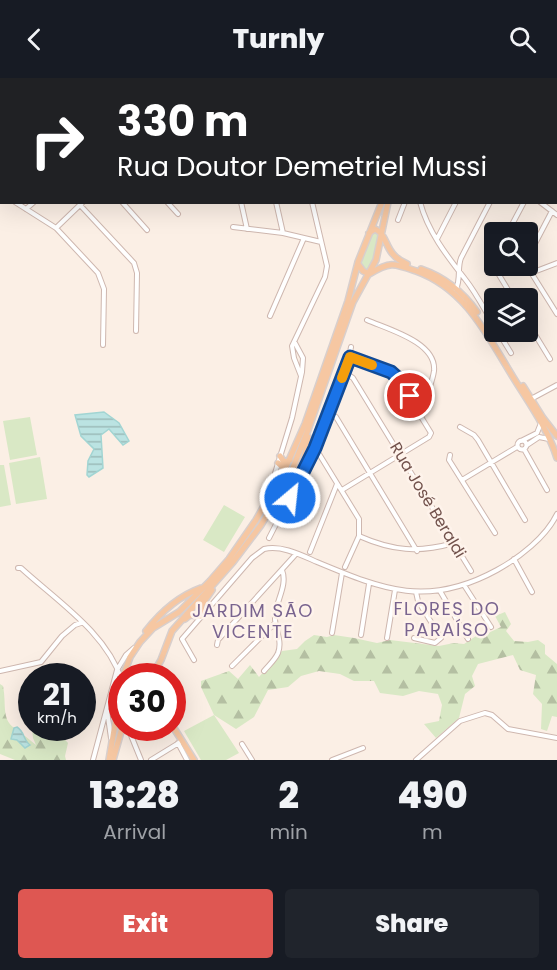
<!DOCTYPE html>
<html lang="en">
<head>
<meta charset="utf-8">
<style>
	:root { --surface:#171b24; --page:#20242c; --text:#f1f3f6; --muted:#9ea1a6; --accent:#de5752 }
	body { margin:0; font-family:Poppins,sans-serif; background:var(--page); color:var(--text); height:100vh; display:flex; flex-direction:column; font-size:22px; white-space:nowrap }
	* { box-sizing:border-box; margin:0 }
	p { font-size:20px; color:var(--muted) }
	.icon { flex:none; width:33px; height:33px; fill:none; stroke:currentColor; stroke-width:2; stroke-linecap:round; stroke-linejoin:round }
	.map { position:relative; height:682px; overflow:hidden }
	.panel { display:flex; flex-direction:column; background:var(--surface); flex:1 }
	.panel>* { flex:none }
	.top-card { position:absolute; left:0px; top:0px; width:558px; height:126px; box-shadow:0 6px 24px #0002; background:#202124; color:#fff; overflow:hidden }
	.buttons { position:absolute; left:484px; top:144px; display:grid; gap:12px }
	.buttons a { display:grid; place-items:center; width:54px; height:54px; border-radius:6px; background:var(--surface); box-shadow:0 6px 24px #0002; font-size:30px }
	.speed { position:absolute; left:18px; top:585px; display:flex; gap:12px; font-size:30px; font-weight:700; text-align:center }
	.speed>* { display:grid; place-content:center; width:78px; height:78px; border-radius:50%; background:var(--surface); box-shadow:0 6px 24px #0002; line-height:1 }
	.speed small { font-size:15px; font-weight:400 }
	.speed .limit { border:9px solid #d22; background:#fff; color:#111 }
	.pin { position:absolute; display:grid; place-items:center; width:51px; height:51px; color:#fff; margin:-26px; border:3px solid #fff; border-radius:50%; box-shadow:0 2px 6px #0007 }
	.me { position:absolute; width:66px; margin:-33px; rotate:28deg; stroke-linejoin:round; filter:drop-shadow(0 0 4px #0008) }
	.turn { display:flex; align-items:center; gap:21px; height:126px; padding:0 18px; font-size:27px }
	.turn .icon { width:78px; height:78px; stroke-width:2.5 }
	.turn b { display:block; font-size:42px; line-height:51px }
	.eta { display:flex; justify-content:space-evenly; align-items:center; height:102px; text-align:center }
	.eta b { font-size:36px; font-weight:800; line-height:42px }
	.cta { display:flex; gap:12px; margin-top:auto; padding:12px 18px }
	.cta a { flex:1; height:69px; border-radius:6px; background:var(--accent); color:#fff; font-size:24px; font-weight:800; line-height:69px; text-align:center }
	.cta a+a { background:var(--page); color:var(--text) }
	header { display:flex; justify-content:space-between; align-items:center; height:78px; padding:0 18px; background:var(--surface); font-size:27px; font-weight:800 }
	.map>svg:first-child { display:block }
	.green { fill:#d9e8c5 }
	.forest { fill:url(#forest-firs) }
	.water { fill:url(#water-rules); stroke:#a2d5d3; stroke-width:1.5 }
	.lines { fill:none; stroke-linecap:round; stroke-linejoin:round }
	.minor-casing { stroke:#ceb7af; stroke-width:6 }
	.major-casing { stroke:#d8cfcd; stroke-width:8 }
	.minor { stroke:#fff; stroke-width:4 }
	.major { stroke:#f6c7a2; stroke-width:5 }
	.route-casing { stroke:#114b97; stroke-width:15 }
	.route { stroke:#1a73e8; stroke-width:10 }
	.slow { stroke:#f59e0b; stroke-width:10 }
	.labels { text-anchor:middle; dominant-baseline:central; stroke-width:5; stroke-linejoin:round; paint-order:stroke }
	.street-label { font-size:16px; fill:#72524c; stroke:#fef3eb }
	.neighbourhood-label { font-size:18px; letter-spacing:1.5px; fill:#79648f; stroke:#fef3eb }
</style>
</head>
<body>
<header><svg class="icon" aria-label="back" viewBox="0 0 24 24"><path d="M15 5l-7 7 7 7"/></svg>Turnly<svg class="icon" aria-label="search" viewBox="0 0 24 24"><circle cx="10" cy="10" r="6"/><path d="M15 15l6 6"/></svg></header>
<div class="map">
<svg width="557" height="682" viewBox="0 0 557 682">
	<defs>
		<pattern id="forest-firs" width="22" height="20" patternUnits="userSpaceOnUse" patternTransform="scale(1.5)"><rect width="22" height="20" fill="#d9e8c5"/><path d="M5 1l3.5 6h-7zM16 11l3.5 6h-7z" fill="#b4bfa2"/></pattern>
		<pattern id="water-rules" width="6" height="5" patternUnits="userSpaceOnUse" patternTransform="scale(1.5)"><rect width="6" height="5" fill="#bbe3e2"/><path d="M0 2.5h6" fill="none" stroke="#9cbbb9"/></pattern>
	</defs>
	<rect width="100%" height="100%" fill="#fbefe5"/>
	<path class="green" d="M376,154L380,158C376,170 374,181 368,193H365L360,188L371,156Z
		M30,339L37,377L10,382L3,343Z
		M40,379L47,421L16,426L9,385Z
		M0,387H4L11,427L0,429Z
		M224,427L245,439L224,474L203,462Z
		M214,637L239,675L226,682H201L184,653Z"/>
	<path class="forest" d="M505,534L511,546L506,553L514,563L528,564L538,562L545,567V576L557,586V639L552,638L547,653L541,651L542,626L533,616L536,597L520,592L513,577L478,586L472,598L475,608L465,616L459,640L436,660L424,646L439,643L442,627L438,616L419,613L403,618L380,615L374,603H354L340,596L319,593L301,598L288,609L268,612L254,639L236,651L214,637L201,609V603L229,593L238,601L250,587L259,599L282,573L297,571L305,563L314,557L327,559L334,557L354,560L377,565L390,562L439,568L454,565L464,566L479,556H486L501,549L495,538Z
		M0,606L3,608C7,627 0,645 19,652L14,658H25L36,667L33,660L32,650H44L41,654L59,655L68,665L65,678L66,682H15L0,676Z"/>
	<path class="water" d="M104,334L119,345L129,363L123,367L109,351L101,357L103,390L89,399L87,397L88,383L94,371L81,358L75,337Z
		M17,649C25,654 23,662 30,667L25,670L17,662L11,661L14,650Z"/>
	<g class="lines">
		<g class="minor-casing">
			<path id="minor" d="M442,2L443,0
				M475,2L476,0
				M509,2L510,0
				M556,41L557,40
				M556,65L557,68
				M556,101H557
				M0,111L2,110
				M0,115L2,116
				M15,124L56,150L98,195L104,211L103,267
				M122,124L147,152
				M167,124L178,136
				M241,124L247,151
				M276,124L283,155
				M420,124C428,154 447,178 465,201C477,216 485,233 495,249
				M540,124L557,137
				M80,127L134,185L137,195L136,253
				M26,131L34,124
				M398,142L405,124
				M233,149L283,155L321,164
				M56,150L83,124
				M508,154L524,124
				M437,161L456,124
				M495,178L493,187L513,220
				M528,179L552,133
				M527,188L557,236
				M531,195L557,185
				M456,211C461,201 457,190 461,180L490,124
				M270,238L304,160
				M367,242C387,251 437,264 434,293C432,307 425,321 419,333
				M528,245L550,281
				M498,254L511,275
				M344,294L353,300L471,493
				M301,298L294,280L292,268L325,199L327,188L312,124
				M531,321L557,307
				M328,334L336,339L417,473
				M460,349L474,357L478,362L525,442
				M517.5 367a4.5 4.5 0 1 1 9 0a4.5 4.5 0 1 1-9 0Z
				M521,363L537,355L541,345
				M527,367L539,359L549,361
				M316,371L359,441V458L345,489
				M524,371L547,412
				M450,377L449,382L495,455
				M462,402L517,369
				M342,412L429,359L431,355L396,298L391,294L349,279
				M268,418L292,340L302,294L303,280L295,265
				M359,458C393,473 418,475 454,465
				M269,460L315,370L349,279L351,269
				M310,474L337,406
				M514,481L532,514
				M18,490H21C57,523 107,555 122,603
				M464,507L491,549
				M440,513L468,561
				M332,555L342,495
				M361,557L369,506
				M387,560L395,512
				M414,560L435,565L441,560L418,523L416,514
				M217,567L218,562L296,476
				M194,582L182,561L252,480L264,471C282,467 301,477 317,484C384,512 428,530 497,492C519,480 546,459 557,436
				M232,588L275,545
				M0,593L41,584L62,558L75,547L81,545
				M264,593C269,587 275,582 278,575C283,562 274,550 275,538C276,523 288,507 282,492
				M107,632L111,660
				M128,650L141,682
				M178,665L187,682
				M242,666L252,682
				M93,682L117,592L126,577L134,570
				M151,682L182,663
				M332,682L363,670
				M416,682L460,643L485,635L492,637L508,651L557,660"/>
		</g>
		<g class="major-casing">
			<path id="major" d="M425,0V2
				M431,2L432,0
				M369,155L375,151C389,157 383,176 407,186
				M358,186L363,193L369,196C390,183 394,185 416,193C466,211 487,257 513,299C529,325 548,351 557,380
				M421,191C444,199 463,214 477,234
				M523,308L543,340L557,358
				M280,378L284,384L290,382
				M278,385L285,391
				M289,401C303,389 306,376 308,359
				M203,536L201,528L212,512
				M185,541L190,537L201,538
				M146,553C160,535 179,518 201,510
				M123,598L130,579L140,564L153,550L179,534L210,503L229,481L256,442L285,391L305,346L348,223L358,184L382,124
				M152,598L161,582L172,553L233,484L261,447L288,402L308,352L353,224L376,182L388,124
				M172,647L194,682
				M109,682L122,604
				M113,682L122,650"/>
		</g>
		<use href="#minor" class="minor"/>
		<use href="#major" class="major"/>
	</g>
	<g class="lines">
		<g class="route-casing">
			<path id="route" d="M290,420L315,370L350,279L391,294L401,303L410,318"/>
		</g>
		<use href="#route" class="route"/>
		<path class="slow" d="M342,300L350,279L372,287"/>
	</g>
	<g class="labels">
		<g class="street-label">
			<text transform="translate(428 422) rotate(59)">Rua José Beraldi</text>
		</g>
		<g class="neighbourhood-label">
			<text x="447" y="530">FLORES DO<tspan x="447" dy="21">PARAÍSO</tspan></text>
			<text x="253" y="532">JARDIM SÃO<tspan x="253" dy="21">VICENTE</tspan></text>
		</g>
	</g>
</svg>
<div class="buttons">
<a><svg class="icon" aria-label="search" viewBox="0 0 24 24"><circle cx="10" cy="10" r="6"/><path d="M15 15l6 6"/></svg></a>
<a><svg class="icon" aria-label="layers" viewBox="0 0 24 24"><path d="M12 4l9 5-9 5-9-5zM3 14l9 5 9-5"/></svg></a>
</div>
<div class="speed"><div>21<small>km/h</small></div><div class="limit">30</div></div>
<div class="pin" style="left:410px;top:318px;background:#d93025"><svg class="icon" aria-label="arrive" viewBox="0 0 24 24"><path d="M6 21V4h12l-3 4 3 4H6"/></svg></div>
<svg class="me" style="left:290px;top:420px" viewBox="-20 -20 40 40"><circle r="17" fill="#1a73e8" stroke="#fff" stroke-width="3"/><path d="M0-11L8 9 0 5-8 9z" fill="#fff"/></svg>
<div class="top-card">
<div class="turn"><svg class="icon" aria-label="right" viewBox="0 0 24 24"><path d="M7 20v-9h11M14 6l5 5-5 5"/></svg><div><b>330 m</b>Rua Doutor Demetriel Mussi</div></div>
</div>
</div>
<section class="panel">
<div class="eta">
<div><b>13:28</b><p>Arrival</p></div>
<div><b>2</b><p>min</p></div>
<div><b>490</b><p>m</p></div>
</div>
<div class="cta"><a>Exit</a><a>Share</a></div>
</section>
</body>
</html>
